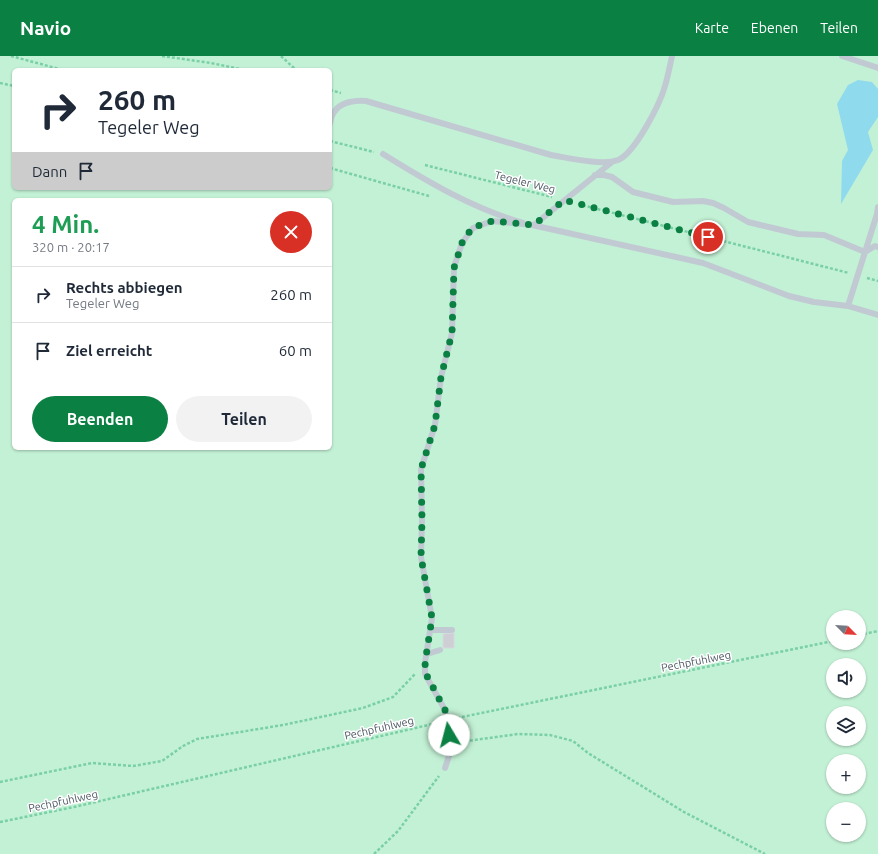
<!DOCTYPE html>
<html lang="de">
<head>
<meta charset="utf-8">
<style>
	:root { --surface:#fff; --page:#f2f2f3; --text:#1f2937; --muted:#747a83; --line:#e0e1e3; --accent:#0b8043 }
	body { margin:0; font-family:Ubuntu,sans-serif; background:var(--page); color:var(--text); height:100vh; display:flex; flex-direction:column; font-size:15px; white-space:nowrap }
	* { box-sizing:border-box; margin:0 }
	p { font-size:13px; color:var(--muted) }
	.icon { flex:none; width:22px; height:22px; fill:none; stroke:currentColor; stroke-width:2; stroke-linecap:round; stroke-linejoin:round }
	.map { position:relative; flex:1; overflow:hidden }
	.sheet { position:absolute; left:12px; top:142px; width:320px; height:252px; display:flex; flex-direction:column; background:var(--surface); border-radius:6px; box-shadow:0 1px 3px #0004 }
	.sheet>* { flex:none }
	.banner { position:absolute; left:12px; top:12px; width:320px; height:122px; border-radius:6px; box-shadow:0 1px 3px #0004; background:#fff; color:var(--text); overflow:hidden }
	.needle { width:26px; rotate:114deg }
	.controls { position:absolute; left:826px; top:554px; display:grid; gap:8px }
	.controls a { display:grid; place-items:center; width:40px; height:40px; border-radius:50%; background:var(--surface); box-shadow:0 1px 3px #0004; font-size:20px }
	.pin { position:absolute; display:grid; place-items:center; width:34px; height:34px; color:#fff; margin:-17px; border:2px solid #fff; border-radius:50%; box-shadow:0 1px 4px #0007 }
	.me { position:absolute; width:44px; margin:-22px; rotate:352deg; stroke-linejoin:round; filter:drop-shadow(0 0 3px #0008) }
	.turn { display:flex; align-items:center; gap:14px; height:84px; padding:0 20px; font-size:18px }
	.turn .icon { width:52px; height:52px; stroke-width:2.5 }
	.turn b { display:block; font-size:28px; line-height:34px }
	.then { display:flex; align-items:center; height:38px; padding:0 20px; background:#0003; gap:8px; font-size:15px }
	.round { display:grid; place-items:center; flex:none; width:42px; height:42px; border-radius:21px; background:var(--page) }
	.headline { display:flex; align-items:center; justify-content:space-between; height:68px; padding:0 20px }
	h1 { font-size:24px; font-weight:700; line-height:30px; color:#1e9e55 }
	.action { display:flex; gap:8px; margin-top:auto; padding:8px 20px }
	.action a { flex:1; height:46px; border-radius:24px; background:var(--accent); color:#fff; font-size:16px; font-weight:700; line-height:46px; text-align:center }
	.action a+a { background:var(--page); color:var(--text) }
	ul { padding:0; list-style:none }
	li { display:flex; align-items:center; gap:12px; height:56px; padding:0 20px; border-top:1px solid var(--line) }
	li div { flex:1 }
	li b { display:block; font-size:15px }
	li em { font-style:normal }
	header { display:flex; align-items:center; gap:24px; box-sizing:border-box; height:56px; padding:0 20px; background:var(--accent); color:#fff }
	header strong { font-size:19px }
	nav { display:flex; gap:22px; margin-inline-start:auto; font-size:14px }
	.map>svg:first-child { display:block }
	.green { fill:#c3f1d5; fill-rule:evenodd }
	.water { fill:#90daee }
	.building { fill:#cdcfd5; stroke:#d7d9de }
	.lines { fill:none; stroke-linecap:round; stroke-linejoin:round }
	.path { stroke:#7ad0a6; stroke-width:2.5; stroke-dasharray:3 2; stroke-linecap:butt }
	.service { stroke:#c1cad2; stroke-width:6 }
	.route { stroke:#0b8043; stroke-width:7; stroke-dasharray:0 12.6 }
	.labels { text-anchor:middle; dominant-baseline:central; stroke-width:3; stroke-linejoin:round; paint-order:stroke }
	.street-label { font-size:11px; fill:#4a5661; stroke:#fff }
</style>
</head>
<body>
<header>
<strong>Navio</strong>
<nav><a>Karte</a><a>Ebenen</a><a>Teilen</a></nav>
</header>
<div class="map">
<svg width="878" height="798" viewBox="0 0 878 798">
	<rect width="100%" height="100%" fill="#f5f3f3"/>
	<path class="green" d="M0,0H878V798H0ZM14,14H330V132H14ZM14,144H330V392H14ZM833,561H859V587H833ZM833,609H859V635H833ZM833,657H859V683H833ZM833,705H859V731H833ZM833,753H859V779H833Z"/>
	<path class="water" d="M858,24L872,26L878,33V61L868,76L873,94L841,148L842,105L848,94L837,48L848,29Z"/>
	<path class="building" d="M454,577V592H443V578Z"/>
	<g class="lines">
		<path class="path" d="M11,0L63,14
			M162,0L211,7L245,14
			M281,0L296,14
			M0,27L14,30
			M330,34L341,37
			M330,85L374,96
			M425,109L552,141
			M330,112L429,140
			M578,148L849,217
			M867,222L878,225
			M859,579L878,575
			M457,662L833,585
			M460,686L518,678L550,679L573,685L588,697L684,756L765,798
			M0,726L92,707L133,710L162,705L183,690L197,683L283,669L363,652L393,641L415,618
			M0,766L74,751L437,667
			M374,798L398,775L439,720"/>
		<path class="service" d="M842,0L878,12
			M330,67C333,48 349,44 366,45L551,99C569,102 602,110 618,104C635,97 660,48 665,30C668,20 670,10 672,0
			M383,98C428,126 472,152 523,167
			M595,119H604L612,121L633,136L673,146L703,145L713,147L724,152L748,166L798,178L824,179L865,196L875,190L878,191
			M532,169L703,207L789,240L814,246L848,250L878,259
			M848,250L877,158L878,151
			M431,574H452
			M427,598L440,594
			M445,712L449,700L450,687L445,654L425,618V607L432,562L421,501L422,464L421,413L435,369L441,321L452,277L454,211L462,187L473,172L492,165L534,169L612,106"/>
	</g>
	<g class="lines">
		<path class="route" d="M449,679L445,654L426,618L425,607L432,562L421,501L422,464L421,413L435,369L441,321L452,277L454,212L462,187L472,172L492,165L534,169L564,144L708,181"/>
	</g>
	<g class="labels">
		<g class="street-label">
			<text transform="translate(525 126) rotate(14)">Tegeler Weg</text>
			<text transform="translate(696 605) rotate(-11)">Pechpfuhlweg</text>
			<text transform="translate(379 672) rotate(-13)">Pechpfuhlweg</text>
			<text transform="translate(63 745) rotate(-12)">Pechpfuhlweg</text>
		</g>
	</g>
</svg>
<div class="controls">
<a><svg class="needle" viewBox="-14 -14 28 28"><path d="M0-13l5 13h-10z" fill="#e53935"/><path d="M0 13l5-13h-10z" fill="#747a83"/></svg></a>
<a><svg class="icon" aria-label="sound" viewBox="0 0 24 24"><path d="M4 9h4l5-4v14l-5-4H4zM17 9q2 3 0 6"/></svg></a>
<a><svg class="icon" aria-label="layers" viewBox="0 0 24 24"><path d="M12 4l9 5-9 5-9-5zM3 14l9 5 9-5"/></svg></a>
<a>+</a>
<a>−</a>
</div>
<div class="pin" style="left:708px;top:181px;background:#d93025"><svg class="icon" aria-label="arrive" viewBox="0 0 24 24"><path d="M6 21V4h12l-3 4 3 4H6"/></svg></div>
<svg class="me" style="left:449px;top:679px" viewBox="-20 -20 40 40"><circle r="19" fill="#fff"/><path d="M0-13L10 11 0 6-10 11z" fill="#0b8043"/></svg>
<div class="banner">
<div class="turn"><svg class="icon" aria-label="right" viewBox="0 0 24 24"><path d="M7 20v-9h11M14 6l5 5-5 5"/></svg><div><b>260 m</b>Tegeler Weg</div></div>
<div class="then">Dann<svg class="icon" aria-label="arrive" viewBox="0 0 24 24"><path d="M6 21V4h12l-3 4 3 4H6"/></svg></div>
</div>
<section class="sheet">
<div class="headline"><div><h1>4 Min.</h1><p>320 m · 20:17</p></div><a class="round" style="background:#d93025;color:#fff"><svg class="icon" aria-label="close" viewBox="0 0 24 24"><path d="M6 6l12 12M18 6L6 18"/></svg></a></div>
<ul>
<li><svg class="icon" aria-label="right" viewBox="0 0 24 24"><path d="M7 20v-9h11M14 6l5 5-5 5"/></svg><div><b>Rechts abbiegen</b><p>Tegeler Weg</p></div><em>260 m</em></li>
<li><svg class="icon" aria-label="arrive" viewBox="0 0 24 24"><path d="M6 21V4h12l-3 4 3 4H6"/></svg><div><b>Ziel erreicht</b></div><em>60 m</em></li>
</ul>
<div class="action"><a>Beenden</a><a>Teilen</a></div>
</section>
</div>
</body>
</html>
